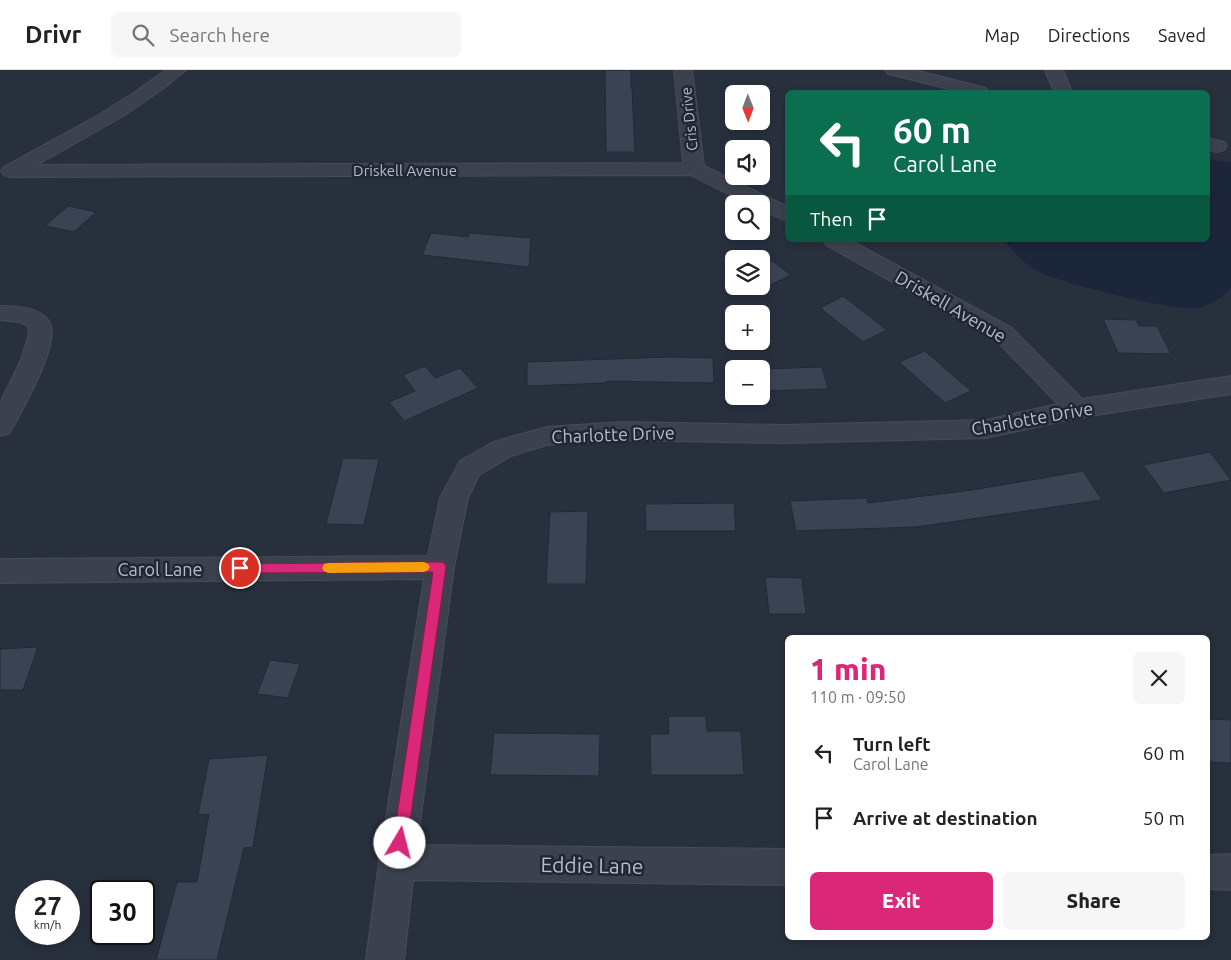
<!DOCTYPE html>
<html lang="en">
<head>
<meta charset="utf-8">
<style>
	:root { --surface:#fff; --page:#f6f6f6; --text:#222; --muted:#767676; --line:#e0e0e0; --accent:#db2777 }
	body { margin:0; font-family:Ubuntu,sans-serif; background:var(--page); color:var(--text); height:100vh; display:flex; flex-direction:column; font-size:19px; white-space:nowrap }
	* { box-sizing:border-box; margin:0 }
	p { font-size:16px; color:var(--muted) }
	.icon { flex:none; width:28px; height:28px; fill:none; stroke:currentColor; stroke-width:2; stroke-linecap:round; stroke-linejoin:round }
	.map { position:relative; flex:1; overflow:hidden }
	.side { position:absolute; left:785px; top:565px; width:425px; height:305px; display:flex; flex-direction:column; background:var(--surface); border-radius:8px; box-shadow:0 2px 8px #0003 }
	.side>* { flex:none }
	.banner { position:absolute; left:785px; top:20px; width:425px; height:152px; border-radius:8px; box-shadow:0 2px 8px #0003; background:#0b6e4f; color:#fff; overflow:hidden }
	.needle { width:32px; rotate:179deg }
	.buttons { position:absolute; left:725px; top:15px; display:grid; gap:10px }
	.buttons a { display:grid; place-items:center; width:45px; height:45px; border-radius:8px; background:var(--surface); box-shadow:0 2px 8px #0003; font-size:25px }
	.speed { position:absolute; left:15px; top:810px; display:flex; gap:10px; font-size:25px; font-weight:700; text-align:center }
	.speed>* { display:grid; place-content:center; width:65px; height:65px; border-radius:50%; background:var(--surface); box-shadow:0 2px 8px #0003; line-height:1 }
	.speed small { font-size:12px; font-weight:400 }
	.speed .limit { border:2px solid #111; border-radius:8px; background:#fff; color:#111 }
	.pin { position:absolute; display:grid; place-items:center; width:42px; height:42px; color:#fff; margin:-21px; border:2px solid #fff; border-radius:50%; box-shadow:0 1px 5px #0007 }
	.me { position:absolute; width:55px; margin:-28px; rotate:8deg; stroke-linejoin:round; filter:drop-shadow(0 0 4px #0008) }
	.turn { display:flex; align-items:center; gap:18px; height:105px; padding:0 25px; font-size:22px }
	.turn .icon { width:65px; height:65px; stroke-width:2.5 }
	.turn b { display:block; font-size:35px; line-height:42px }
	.then { display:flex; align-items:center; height:48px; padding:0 25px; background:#0003; gap:10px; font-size:19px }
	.round { display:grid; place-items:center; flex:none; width:52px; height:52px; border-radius:8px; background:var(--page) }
	.summary { display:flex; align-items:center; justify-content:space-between; height:85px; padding:0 25px }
	h1 { font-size:30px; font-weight:800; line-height:38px; color:var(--accent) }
	.button { display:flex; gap:10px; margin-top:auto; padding:10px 25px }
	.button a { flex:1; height:58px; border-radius:8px; background:var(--accent); color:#fff; font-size:20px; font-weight:800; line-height:58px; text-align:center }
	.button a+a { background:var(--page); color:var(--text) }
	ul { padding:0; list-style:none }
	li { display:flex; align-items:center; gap:15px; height:65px; padding:0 25px }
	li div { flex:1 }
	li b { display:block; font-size:19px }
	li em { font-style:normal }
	header { display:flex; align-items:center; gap:30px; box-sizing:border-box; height:70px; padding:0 25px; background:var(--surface); border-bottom:1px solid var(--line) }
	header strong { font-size:24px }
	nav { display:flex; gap:28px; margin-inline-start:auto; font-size:18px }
	.search { width:350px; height:45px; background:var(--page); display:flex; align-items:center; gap:12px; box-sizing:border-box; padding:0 18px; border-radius:8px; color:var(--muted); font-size:19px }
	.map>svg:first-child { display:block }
	.water { fill:#1b263b }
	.building { fill:#3a4354; stroke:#222935 }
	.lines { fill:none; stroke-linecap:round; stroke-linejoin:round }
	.minor-casing { stroke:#454b57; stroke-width:2 }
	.minor { fill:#3b424e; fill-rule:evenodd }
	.route { fill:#db2777; stroke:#8e194d }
	.slow { fill:#f59e0b }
	.labels { text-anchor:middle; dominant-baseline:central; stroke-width:5; stroke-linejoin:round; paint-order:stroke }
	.far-street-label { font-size:15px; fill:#b8bdc9; stroke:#202733 }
	.street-label { font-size:18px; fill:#b8bdc9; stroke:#202733 }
	.near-street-label { font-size:21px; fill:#b8bdc9; stroke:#202733 }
</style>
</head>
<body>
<header>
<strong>Drivr</strong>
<div class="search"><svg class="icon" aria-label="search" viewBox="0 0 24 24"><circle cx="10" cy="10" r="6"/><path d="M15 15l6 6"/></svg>Search here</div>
<nav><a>Map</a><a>Directions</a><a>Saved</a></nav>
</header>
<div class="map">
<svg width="1231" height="890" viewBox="0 0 1231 890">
	<rect width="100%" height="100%" fill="#28303e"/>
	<path class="water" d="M1208,90L1231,92V217C1225,227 1209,236 1197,238C1171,241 1061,213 1037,201C1024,194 1013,182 1004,170H1208Z"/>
	<path class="building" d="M605,0H631V18H632L635,82H606Z
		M68,136L96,142L74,162L45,156Z
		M431,163L468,167L469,163L531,168L529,197L422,185Z
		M755,178L791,205L766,217L761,214V189H734V191L730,189Z
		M843,226L887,260L863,272L820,238Z
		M1103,249L1136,250L1139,256H1157L1171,284L1118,283Z
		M925,281L971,321L945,333L899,292Z
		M669,287L713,288L714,313L607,311V313L527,316V292Z
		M425,296L435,308L460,298L478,318L404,351L389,332L415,321L403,305Z
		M822,297L828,319L761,321V299Z
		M1210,382L1231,410L1164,423L1143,395Z
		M343,388L379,389L364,455L326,454Z
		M1083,401L1102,430L916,457L796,461L790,431L867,428L868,433L972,420Z
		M734,433L736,461H646L645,434Z
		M588,441L586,514H546L550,442Z
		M765,507L802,508L806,544H769Z
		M38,577L23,620H0V579Z
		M270,590L300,594L288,628L257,624Z
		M668,646H706L707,661H741L744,705H651L650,664H669Z
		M1208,649L1231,650V693L1208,692Z
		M494,663L600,664L599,706L490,705Z
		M268,685L253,777L244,778L217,890H156L177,812H197L209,744L198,745L209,689Z"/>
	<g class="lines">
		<g class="minor-casing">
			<path id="minor" d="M166,0H186L164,18L125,45L37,95L683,93L674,0H692L704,96L788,137V151L761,140V134H749L691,105L11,107L4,105L1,101L4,97L92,49L132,24Z
				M885,0H915L986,18L989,22H961L888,4Z
				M1045,0H1063L1072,22H1054Z
				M1208,68L1224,72L1227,76L1224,80L1217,82L1208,80Z
				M823,170H850L1012,258L1082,329L1231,306V324L1077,348L986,368L784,373L622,370L547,375L511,386L479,405L468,428L454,497L417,775L788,779V815L413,810L404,890H366L379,792L424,509L0,513V489L428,486L440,428L460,391L493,372L547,357L622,352L784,355L986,350L1058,334L996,270L826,175Z
				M0,236C17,236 45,237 51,256C58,278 21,343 9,364L0,366V333L21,290L29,264L28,256L20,252L0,250Z
				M1231,784V820L1208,819V785Z"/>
		</g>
		<use href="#minor" class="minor"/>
	</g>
	<path class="route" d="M440,492L444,493L446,497L407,773L405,778L400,780L395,778L393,773L433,502L240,503L236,502L234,498L236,495L240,494Z"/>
	<path class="slow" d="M424,492L428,494L430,497L428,500L424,502L328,503L324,501L322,498L324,494L328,493Z"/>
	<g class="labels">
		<g class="far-street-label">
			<text transform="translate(689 49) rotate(-96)">Cris Drive</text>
			<text x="405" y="100">Driskell Avenue</text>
		</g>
		<g class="street-label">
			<text transform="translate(951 236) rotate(30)">Driskell Avenue</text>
			<text transform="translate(1032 348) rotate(-10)">Charlotte Drive</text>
			<text transform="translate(613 364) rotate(-2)">Charlotte Drive</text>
			<text x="160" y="499">Carol Lane</text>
		</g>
		<g class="near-street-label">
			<text transform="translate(592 795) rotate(1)">Eddie Lane</text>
		</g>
	</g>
</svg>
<div class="buttons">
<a><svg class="needle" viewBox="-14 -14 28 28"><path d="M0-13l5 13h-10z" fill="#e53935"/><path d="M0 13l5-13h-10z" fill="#767676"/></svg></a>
<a><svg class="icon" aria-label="sound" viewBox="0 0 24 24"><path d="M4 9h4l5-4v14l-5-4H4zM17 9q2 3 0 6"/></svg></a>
<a><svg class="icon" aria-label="search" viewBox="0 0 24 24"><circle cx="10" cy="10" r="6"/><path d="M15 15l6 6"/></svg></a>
<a><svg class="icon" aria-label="layers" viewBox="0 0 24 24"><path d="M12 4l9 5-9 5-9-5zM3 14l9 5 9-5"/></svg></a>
<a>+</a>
<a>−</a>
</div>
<div class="speed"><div>27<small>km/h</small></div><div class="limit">30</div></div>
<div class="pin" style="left:240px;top:498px;background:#d93025"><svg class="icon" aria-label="arrive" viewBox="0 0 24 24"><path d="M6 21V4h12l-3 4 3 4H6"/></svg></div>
<svg class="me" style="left:400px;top:773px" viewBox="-20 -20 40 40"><circle r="19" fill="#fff"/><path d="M0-13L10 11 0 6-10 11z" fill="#db2777"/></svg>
<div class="banner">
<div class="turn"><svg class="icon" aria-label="left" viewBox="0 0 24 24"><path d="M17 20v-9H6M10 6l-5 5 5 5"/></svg><div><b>60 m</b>Carol Lane</div></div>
<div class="then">Then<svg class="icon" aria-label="arrive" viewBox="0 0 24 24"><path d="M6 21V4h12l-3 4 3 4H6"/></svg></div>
</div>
<section class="side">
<div class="summary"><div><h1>1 min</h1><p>110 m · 09:50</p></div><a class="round"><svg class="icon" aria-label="close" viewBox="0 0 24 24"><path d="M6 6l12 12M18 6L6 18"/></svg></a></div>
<ul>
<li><svg class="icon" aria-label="left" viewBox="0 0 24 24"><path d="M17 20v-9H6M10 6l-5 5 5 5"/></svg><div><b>Turn left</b><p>Carol Lane</p></div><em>60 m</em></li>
<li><svg class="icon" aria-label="arrive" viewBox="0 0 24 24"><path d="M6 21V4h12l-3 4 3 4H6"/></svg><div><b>Arrive at destination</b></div><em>50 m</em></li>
</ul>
<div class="button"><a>Exit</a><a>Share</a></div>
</section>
</div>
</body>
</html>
